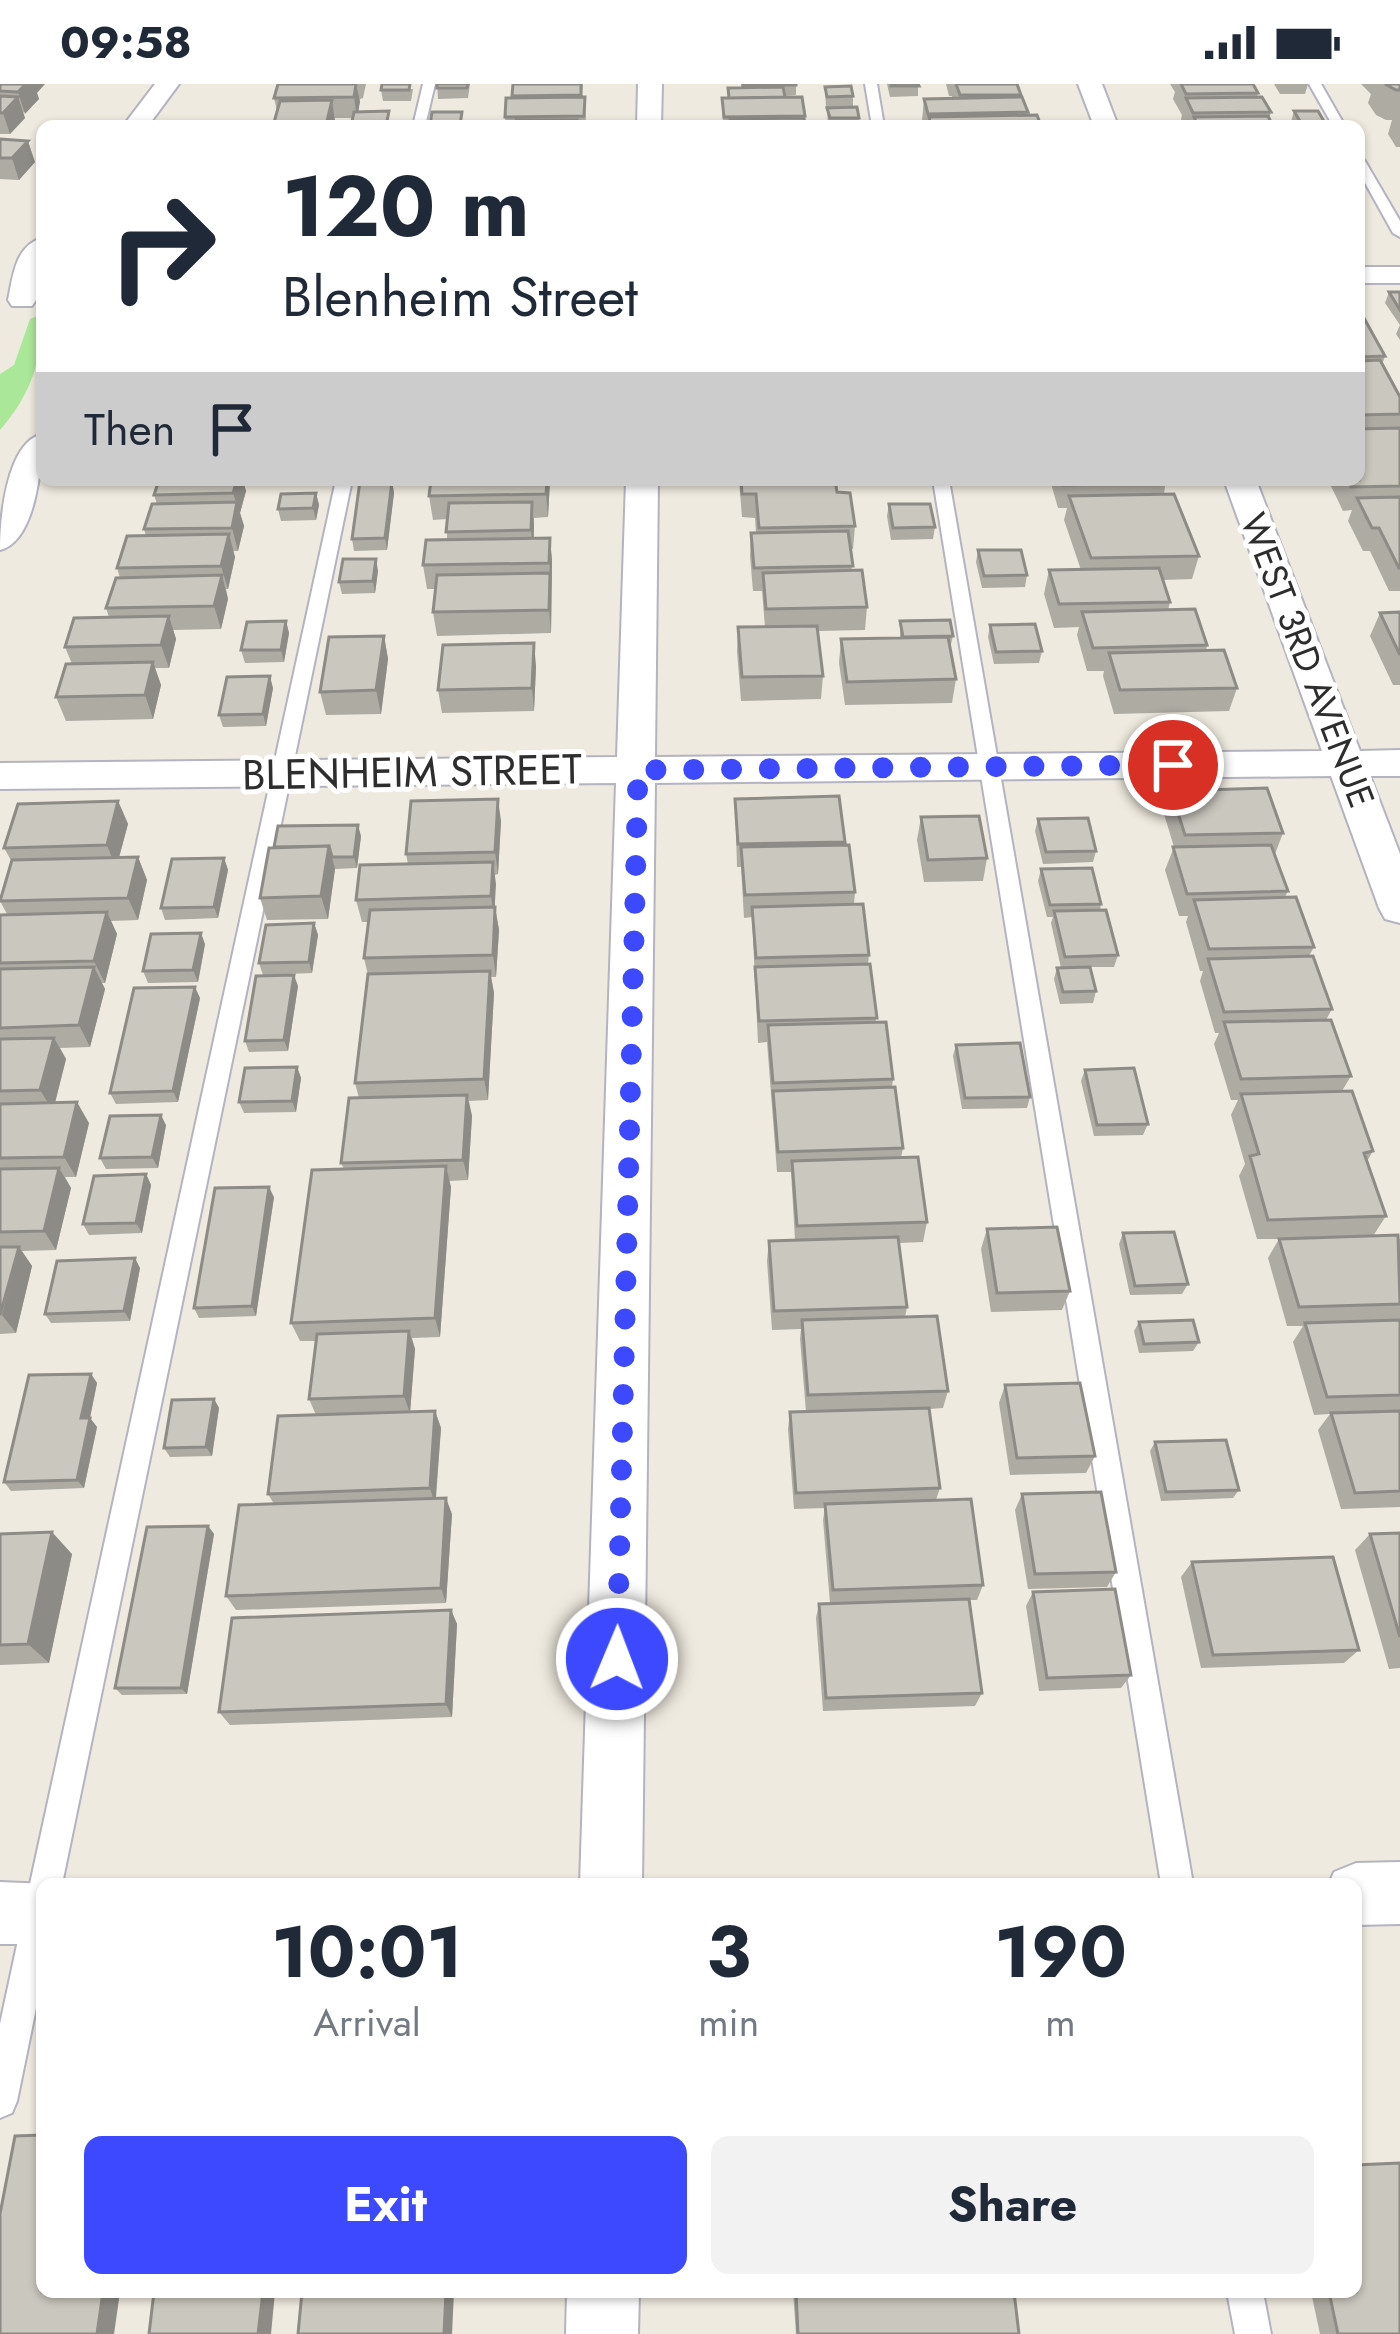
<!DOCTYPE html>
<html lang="en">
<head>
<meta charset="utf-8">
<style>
	:root { --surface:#fff; --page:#f2f2f3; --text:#1f2937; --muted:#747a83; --accent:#3c49ff }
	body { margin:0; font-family:Jost,sans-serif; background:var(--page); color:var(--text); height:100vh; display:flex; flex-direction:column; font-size:45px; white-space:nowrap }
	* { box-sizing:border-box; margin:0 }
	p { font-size:39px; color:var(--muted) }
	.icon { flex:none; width:66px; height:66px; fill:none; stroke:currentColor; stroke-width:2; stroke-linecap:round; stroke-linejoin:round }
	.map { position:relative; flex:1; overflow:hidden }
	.panel { position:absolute; left:36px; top:1794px; width:1326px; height:420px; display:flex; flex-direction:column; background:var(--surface); border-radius:18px; box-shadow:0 3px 9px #0004 }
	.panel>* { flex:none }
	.top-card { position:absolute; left:36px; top:36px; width:1329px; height:366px; border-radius:18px; box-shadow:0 3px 9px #0004; background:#fff; color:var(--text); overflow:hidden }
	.pin { position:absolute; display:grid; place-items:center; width:102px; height:102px; color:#fff; margin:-51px; border:6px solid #fff; border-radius:50%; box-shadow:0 3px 12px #0007 }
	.me { position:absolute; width:132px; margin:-66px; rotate:1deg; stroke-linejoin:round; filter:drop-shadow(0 0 9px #0008) }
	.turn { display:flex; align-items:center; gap:42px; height:252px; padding:0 48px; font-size:54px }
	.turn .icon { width:156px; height:156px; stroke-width:2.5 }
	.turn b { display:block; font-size:84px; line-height:102px }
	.then { display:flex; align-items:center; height:114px; padding:0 48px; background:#0003; gap:24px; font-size:45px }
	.eta { display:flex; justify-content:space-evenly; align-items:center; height:204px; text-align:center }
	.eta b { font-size:72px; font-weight:700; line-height:84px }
	.cta { display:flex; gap:24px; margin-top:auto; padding:24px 48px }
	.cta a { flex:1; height:138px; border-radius:18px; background:var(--accent); color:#fff; font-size:48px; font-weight:700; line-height:138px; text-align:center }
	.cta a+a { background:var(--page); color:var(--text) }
	.status { display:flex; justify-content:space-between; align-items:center; height:84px; padding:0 60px; background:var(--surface); direction:ltr }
	.status svg { height:33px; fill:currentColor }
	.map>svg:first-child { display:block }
	.green { fill:#abe799 }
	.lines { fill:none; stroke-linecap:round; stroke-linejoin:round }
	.service-casing { stroke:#b3b3c1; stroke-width:4 }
	.minor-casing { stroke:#b3b3c1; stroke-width:4 }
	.service { fill:#fff; fill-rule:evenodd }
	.minor { fill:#fff; fill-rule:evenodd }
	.wall { fill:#aeaba3 }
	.shaded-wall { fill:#8d8b85 }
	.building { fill:#cac7be; stroke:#8d8b85; stroke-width:3 }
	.route { stroke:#3c49ff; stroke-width:21; stroke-dasharray:0 37.8 }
	.labels { text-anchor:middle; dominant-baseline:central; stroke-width:10; stroke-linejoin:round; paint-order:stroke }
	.far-street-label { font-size:36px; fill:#2d2d2d; stroke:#fff }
	.street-label { font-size:42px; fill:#2d2d2d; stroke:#fff }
</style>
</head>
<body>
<div class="status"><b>09:58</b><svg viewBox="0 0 49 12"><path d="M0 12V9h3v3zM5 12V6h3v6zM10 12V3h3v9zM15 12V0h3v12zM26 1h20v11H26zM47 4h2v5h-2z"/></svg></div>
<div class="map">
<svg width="1400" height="2250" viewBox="0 0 1400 2250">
	<rect width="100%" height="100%" fill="#efeadf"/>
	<path class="green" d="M42,230C42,276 31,311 0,346V290L14,281L30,235Z"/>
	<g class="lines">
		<g class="service-casing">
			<path id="service" d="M423,0H435L425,42H413Z
				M865,0H877L884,42H872Z
				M1309,0H1321L1345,42H1333Z
				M1359,73L1365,77L1400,137V153L1393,149L1359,88Z
				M336,396H352L62,1800H42V1895L17,2017L12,2029L0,2034V1940L26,1819L33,1807L30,1800Z
				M933,396H949L1193,1800H1161Z
				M1227,2208H1263L1271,2250H1235Z"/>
		</g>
		<g class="minor-casing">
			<path id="minor" d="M155,0H179L148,42H123Z
				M638,0H662L661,42H637Z
				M1078,0H1102L1118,42H1094Z
				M42,154L36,216L32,222H12L8,216C13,192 15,162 42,154Z
				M1359,183H1400V199H1359Z
				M42,350C42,381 36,457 0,466C0,436 6,359 42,350Z
				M626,396H658L655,673L1322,667L1224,396H1256L1360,667L1400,666V692H1370L1400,770V839L1385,835L1379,824L1331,692L655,699L642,1800H580L616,699L0,705V679L617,673Z
				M1400,1778V1840L1356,1841V1800H1329L1334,1788L1356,1779Z
				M0,1798L48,1800H42V1860H0Z
				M567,2208H639L638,2250H566Z"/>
		</g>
		<use href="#service" class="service"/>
		<use href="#minor" class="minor"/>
	</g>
	<path class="wall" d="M0,0L37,9L39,15L23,29L25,34L10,50H0Z
		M278,0H366L363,14L360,15L358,28L391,38L353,34H335L334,42H273L277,27L274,14Z
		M437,0H470L468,14L438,15Z
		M513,0H583L582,11L585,13L586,42H506L505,33L512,14Z
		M741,0H796V11L784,12L805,32V42H723L722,14H728V4H742Z
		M887,0H918V12L890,13Z
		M946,0H1017L1027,31L1041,42H923L922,36L924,15L952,14V12H949Z
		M1170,0H1253L1258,9L1257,13L1271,28L1269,35L1273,42H1184L1181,35L1182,31L1173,15L1175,8Z
		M1274,0H1308L1305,10H1280Z
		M1361,0H1400V63H1396L1388,50L1392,36H1386L1376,31L1368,19L1371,10Z
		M825,3L853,12V23L826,24Z
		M413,5L411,17H383L381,6Z
		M827,24L859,34V42H828Z
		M1294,27L1325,39V42H1293L1291,38Z
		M0,55L35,78L19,96L0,95Z
		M1389,208H1400V256L1396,250L1400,241L1385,219Z
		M1359,225L1385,272L1382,281L1400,313V507H1389L1370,467H1363L1348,437L1352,426L1343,427L1328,396H1359Z
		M159,396H252V398H243L246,407L240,429L244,442L238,467H233L235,473L228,505H226L228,515L221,545L173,546L176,555L169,584H155L161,601L153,635L66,637L56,613L72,580L65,563L109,533L106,524L120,494L117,484L146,452L144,445L157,420L154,411Z
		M431,396H550L548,433L534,434V454H550L552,477L551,549L437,552L433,528L436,505H427L423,481L447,456V435L433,436L429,412Z
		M739,396H835L837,408L855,442L853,465H850L852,487L867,523L865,546L818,547L823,592L821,615L741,617L737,567L738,543H765L762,507H753L750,472L751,449H756L755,434L742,433Z
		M874,396H916L915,401H875Z
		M1050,396H1166L1164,410L1199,472L1192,495L1163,496L1170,518L1168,526L1207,561L1206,567L1237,604L1229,627L1114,630L1103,592L1104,587H1087L1077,551L1079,543L1054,544L1044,510L1049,486H1081L1064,436L1067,424H1058Z
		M392,397L394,409L387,466L354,467L352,455Z
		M316,409L319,421L316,436L281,437L278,425Z
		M889,420L935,443L933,455L891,456L887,432Z
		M978,466L1027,491L1025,503L982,504L976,478Z
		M378,487L375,509L342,510L339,498Z
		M1400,528V601H1393L1370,552L1380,529Z
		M286,537L289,549L284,578L245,579L241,566Z
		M900,537L953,552L950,564L956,595L952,619L845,621L839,579L841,555L900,554Z
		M990,541L1042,567L1039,579L994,580L988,553Z
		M384,552L388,575L381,630L326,631L320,608Z
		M536,582L534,627L442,629L438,606Z
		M273,604L266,642L223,643L219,631Z
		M1171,707L1283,749L1275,770L1288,807L1285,813L1314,863L1309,872L1332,925L1326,936L1351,992L1342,1007L1373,1067L1367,1077L1386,1132L1373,1152L1400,1155V1423L1341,1425L1318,1346L1330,1330L1314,1331L1293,1258L1303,1242H1287L1268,1174L1279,1155H1257L1239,1092L1245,1080L1231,1031L1238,1016H1231L1214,960L1219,949H1215L1200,897L1203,887H1200L1186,838L1188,832H1179L1165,786L1174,763L1164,730Z
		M735,715L845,758L855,808L854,820L869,871L868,880L876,938L893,995L892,1003L903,1064L901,1074L927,1138L923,1158L899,1159L907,1223L905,1233L948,1307L943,1324L929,1325L940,1404L936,1416L983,1501L977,1516H969L982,1609L975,1622L823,1627L816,1534L819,1520L830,1519L823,1436L825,1424L794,1425L788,1345L790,1328H806L800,1255L801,1245L772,1246L767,1177L769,1157L795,1156L791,1088H777L767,958L758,959L752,833L744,834L741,783H737Z
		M118,717L128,740L119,774L138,773L147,796L138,836L111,837L117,850L105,899H102L105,905L90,963L60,964L66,975L55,1018L89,1039L76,1093H65L71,1104L56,1166L22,1167L32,1182L16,1249L0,1250V831L7,830L0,817L12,778L4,764Z
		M921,733L987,774L983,797L924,798L917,756Z
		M1038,735L1096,767L1093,778L1043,780L1035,747Z
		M501,737L498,790L495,791V823L499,846L496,893H491L494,909L488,1016L469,1017L472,1032L468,1096L449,1097L451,1103L440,1253L412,1254L415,1265L410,1328L435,1327L441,1344L436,1415L452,1430L446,1519L236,1526L226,1512L274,1420L268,1410L316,1331L309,1315L316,1257H300L291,1239L344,1085L341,1079L359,1014L355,999L368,891L364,874L368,838H362L356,816L408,780L406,770Z
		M361,752L357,784L335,785L328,835L267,836L260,814Z
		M224,774L228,786L218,834L165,836L161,824Z
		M1041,785L1101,820L1100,826L1118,871L1114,883H1091L1096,907L1093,919L1060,920L1054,895L1057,884H1061L1051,839L1053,833H1047L1038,797Z
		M314,839L318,851L312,889L263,891L259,879Z
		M205,860L198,898L148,899L143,887Z
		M298,902L288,967L249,968L245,957Z
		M200,914L178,1018L116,1020L110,1009Z
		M956,961L1030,1013L1027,1024L962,1025L953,972Z
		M297,983L301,994L296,1028L244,1029L239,1018Z
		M1085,986L1148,1040L1143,1051L1094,1052L1081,997Z
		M166,1041L158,1084L106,1085L100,1074Z
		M146,1090L151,1101L142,1149L89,1151L83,1140Z
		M274,1113L256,1232L199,1234L194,1224Z
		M987,1145L1070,1207L1062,1226L991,1228L981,1165Z
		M1123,1149L1188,1200L1182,1210L1130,1211L1119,1160Z
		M140,1184L130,1237L51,1239L45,1230Z
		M1139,1238L1199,1258L1193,1267L1139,1269L1134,1247Z
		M91,1290L97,1299L90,1334L97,1343L84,1404L11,1407L4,1398Z
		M1005,1301L1095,1372L1086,1389L1010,1391L999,1319Z
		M214,1315L219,1324L212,1372L170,1373L164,1364Z
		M1155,1358L1239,1406L1233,1414L1161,1417L1150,1367Z
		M1022,1410L1116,1488L1107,1503L1028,1505L1015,1426Z
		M208,1442L214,1450L187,1610L122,1611L115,1604Z
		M1400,1449V1584L1389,1585L1355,1466L1370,1450Z
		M0,1450L72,1470L49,1579L0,1581Z
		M1192,1478L1359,1566L1344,1579L1201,1584L1181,1493Z
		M1033,1508L1131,1591L1121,1604L1039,1607L1026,1522Z
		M451,1526L457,1540L452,1633L230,1641L219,1628Z
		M793,2208H1014L1019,2250H796Z
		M1311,2208H1356L1400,2250H1320Z"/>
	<path class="shaded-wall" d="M26,0H45L37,9L39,15L25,30L18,8Z
		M356,0L360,18L357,34L354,13Z
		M18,13L25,34L10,50L3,29Z
		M332,16L335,38L334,42H326Z
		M28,57L35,78L19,96L12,74Z
		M237,396H243L246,407L240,429L244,442L238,467L232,444L237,421L233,409Z
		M547,396H550L548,433L546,410Z
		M392,397L394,409L387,466L385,454Z
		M316,409L319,421L316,436L313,424Z
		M532,418L534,441L533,470L531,446Z
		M229,450L235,473L228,505L221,482Z
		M550,454L552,477L551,549L549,526Z
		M376,475L378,487L375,509L373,497Z
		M222,491L228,515L221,545L214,522Z
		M169,532L176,555L169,584L161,561Z
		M286,537L289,549L284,578L281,566Z
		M384,552L388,575L381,630L376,606Z
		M534,559L536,582L534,627L532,604Z
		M153,578L161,601L153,635L145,611Z
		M270,592L273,604L266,642L263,630Z
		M498,715L501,737L498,790L495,768Z
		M118,717L128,740L116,784L107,761Z
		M358,741L361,752L357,784L354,773Z
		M329,762L335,785L328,835L321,812Z
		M138,773L147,796L138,836L128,814Z
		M224,774L228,786L218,834L214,823Z
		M493,778L496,800L494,835L491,812Z
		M495,823L499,846L496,893L493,871Z
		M107,828L117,850L105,899L94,877Z
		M314,839L318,851L312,889L309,878Z
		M201,849L205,860L198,898L193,886Z
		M94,883L105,905L90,963L79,941Z
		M490,887L494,909L488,1016L484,995Z
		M294,891L298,902L288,967L284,956Z
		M195,903L200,914L178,1018L173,1007Z
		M54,954L66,975L53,1027L40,1006Z
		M297,983L301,994L296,1028L292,1017Z
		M467,1011L472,1032L468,1096L463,1076Z
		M77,1018L89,1039L76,1093L64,1073Z
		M161,1031L166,1041L158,1084L152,1073Z
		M446,1082L451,1103L440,1253L435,1234Z
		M59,1084L71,1104L56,1166L44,1147Z
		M146,1090L151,1101L142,1149L136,1139Z
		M269,1103L274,1113L256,1232L252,1222Z
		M19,1163L32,1182L16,1249L2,1231Z
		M135,1174L140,1184L130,1237L124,1227Z
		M409,1247L415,1265L410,1329L404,1312Z
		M91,1290L97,1299L88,1343L81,1334Z
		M214,1315L219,1324L212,1372L206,1363Z
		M435,1327L441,1344L435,1421L430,1404Z
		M90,1334L97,1343L84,1404L77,1396Z
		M446,1414L452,1430L446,1519L441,1504Z
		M208,1442L214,1450L187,1610L181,1604Z
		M52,1448L72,1470L49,1579L28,1560Z
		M451,1526L457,1540L452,1633L446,1620Z
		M103,2208H120L114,2250H97Z
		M263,2208H275L271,2250H258Z
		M446,2208H454L452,2250H444Z"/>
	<path class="building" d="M0,0H26L18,8L0,7Z
		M278,0H356L354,13L274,14Z
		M382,0H410L409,6H381Z
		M437,0H468L467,4H437Z
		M513,0H581V11L512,12Z
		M743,0H796V1H743Z
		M891,0H918L919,2H891Z
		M956,0H1017L1021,11H960Z
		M1181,0H1253L1258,9L1186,10Z
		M1385,0H1400V6H1396Z
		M851,2L853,12L827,13L825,3Z
		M783,3L785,13L729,14L728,4Z
		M0,12L18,13L3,29H0Z
		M585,13L584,32L505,33L506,14Z
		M802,13L805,32L724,33L722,14Z
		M1022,13L1028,28L928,30L924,15Z
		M1262,13L1271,28L1193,29L1186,14Z
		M332,16L326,41L273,42L280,17Z
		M857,23L859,34H830L827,24Z
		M389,27L386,42H351L354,28Z
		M1294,27H1318L1325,39H1301Z
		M432,28H462L460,41H430Z
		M1037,31L1041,42H931L929,33Z
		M1268,32L1273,42H1198L1194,33Z
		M804,34L805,42H730V35Z
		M516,36H577V42H515Z
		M0,55L28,57L12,74H0Z
		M1389,208H1400V226Z
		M1359,225L1385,272L1359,273Z
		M1380,276L1400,313V330L1359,331V277Z
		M1400,344V402L1351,403L1348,396H1359V345Z
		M159,396H237L233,409L154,411Z
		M431,396H547L546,410L429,412Z
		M741,396H835L837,408L850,409L855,442L759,444L756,410H742Z
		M1062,396H1166L1167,399L1063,401Z
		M360,397H392L385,454L352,455Z
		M316,409L313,424L278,425L281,410Z
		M1174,410L1199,472L1091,474L1069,412Z
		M1400,413V484H1399L1379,444H1372L1357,414Z
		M237,418L232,444L144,445L152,420Z
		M532,418L531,446L446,448L449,419Z
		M889,420H930L935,443L893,444Z
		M848,447L853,482L754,484L751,449Z
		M229,450L221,482L117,484L127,452Z
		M550,454L549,479L423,481L426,456Z
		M978,466H1021L1027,491L984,492Z
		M343,475H376L373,497L339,498Z
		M1159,484L1170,518L1059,520L1049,486Z
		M862,486L867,523L766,525L763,489Z
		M550,489L549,526L433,528L437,491Z
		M222,491L214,522L106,524L116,494Z
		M1195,525L1207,561L1093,564L1082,528Z
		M1400,528V571L1380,529Z
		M169,532L161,561L65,563L74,534Z
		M950,536L953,552L903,553L900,537Z
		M286,537L281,566H241L247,538Z
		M1035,540L1042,567L996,568L990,541Z
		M817,542L823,592L742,593L738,543Z
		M384,552L376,606L320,608L329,553Z
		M948,553L956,595L847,598L841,555Z
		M534,559L532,604L438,606L443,561Z
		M1224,566L1237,604L1120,606L1109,569Z
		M153,578L145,611L56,613L66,580Z
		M270,592L263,630L219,631L227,593Z
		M1267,704L1283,749L1185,751L1171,707Z
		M839,712L845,758L738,760L735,715Z
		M498,715L495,768L406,770L411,717Z
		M118,717L107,761L4,764L18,720Z
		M979,732L987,774L928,776L921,733Z
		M1088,734L1096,767L1046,768L1038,735Z
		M358,741L354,773H332L329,762L274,763L278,742Z
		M849,761L855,808L745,811L741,763Z
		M1271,761L1288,807L1187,810L1173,763Z
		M329,762L321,812L260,814L269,764Z
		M138,773L128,814L0,817L12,776Z
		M224,774L214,823L161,824L172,775Z
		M493,778L491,812L356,816L360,781Z
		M1092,784L1101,820L1050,821L1041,785Z
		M1296,813L1314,863L1209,865L1194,816Z
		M863,820L869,871L756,874L752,823Z
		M495,823L493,871L364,874L370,826Z
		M1106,826L1118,871L1065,873L1054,827Z
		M107,828L94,877L0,879V831Z
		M314,839L309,878L259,879L266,841Z
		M201,849L193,886L143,887L151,850Z
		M1313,872L1332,925L1224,928L1208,875Z
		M870,880L877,934L759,937L755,883Z
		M94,883L79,941L0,944V885Z
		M1090,883L1096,907L1063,908L1057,884Z
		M490,887L484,995L355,999L368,890Z
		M294,891L284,956L245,957L256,892Z
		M195,903L173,1007L110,1009L134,904Z
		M1331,936L1351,992L1241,995L1224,938Z
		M886,938L893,995L773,999L768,941Z
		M54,954L40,1006L0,1007V955Z
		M1020,959L1030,1013L965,1014L956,961Z
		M297,983L292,1017L239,1018L245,984Z
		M1134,984L1148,1040L1097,1041L1085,986Z
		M895,1003L903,1064L778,1068L773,1007Z
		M1352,1007L1373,1067L1364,1069L1386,1132L1268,1136L1250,1072L1259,1070L1241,1010Z
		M467,1011L463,1076L341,1079L349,1014Z
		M77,1018L64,1073L0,1074V1020Z
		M161,1031L152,1073L100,1074L110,1032Z
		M918,1073L927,1138L797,1142L792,1077Z
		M446,1082L435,1234L291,1239L312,1086Z
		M59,1084L44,1147L0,1148V1085Z
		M146,1090L136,1139L83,1140L94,1092Z
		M269,1103L252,1222L194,1224L215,1104Z
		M1057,1143L1070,1207L997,1209L987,1145Z
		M1174,1148L1188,1200L1135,1202L1123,1149Z
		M1398,1151L1400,1220L1299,1223L1279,1155Z
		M898,1153L907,1223L774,1227L769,1157Z
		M0,1163H19L0,1231Z
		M135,1174L124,1227L45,1230L57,1177Z
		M937,1232L948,1307L808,1311L802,1236Z
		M1193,1236L1199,1258L1144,1260L1139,1238Z
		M1400,1236V1311L1327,1313L1305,1239Z
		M409,1247L404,1312L309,1315L317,1250Z
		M91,1290L81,1334H90L77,1396L4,1398L29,1291Z
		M1080,1299L1095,1372L1017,1374L1005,1301Z
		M214,1315L206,1363L164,1364L172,1316Z
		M929,1324L940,1404L796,1409L790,1328Z
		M435,1327L430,1404L268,1410L278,1332Z
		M1400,1327V1407L1355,1409L1331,1329Z
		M1226,1356L1239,1406L1166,1408L1155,1358Z
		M1101,1408L1116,1488L1035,1490L1022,1410Z
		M446,1414L441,1504L226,1512L239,1421Z
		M971,1415L983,1501L833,1506L825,1420Z
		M208,1442L181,1604H115L147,1443Z
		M52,1448L28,1560L0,1561V1450Z
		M1400,1449V1553L1370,1450Z
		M1333,1473L1359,1566L1213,1571L1192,1478Z
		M1115,1505L1131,1591L1047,1594L1033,1508Z
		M969,1515L982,1609L826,1614L819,1520Z
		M451,1526L446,1620L219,1628L232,1534Z
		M42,2051V2208H103L97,2250H0V2130L15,2052Z
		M1400,2079V2250H1338L1329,2208H1356V2081Z
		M154,2208H263L258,2250H149Z
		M302,2208H446L444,2250H298Z
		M796,2208H1014L1019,2250H798Z"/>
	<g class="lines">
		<path class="route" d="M617,1575L638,686L1173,681"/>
	</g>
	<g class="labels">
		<g class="far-street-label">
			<text transform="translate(1308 576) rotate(69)">WEST 3RD AVENUE</text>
		</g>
		<g class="street-label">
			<text transform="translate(412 688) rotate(-1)">BLENHEIM STREET</text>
		</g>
	</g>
</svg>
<div class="pin" style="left:1173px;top:681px;background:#d93025"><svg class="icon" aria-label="arrive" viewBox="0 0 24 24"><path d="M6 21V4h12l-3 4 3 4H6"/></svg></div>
<svg class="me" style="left:617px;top:1575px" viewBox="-20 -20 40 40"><circle r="17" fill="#3c49ff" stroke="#fff" stroke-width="3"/><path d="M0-11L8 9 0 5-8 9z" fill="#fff"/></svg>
<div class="top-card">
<div class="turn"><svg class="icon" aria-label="right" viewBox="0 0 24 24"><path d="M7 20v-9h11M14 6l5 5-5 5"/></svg><div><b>120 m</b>Blenheim Street</div></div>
<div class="then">Then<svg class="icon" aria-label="arrive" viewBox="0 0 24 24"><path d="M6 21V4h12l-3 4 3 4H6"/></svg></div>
</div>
<section class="panel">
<div class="eta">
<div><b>10:01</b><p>Arrival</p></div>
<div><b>3</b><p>min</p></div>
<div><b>190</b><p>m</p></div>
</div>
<div class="cta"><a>Exit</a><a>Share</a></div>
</section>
</div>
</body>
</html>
